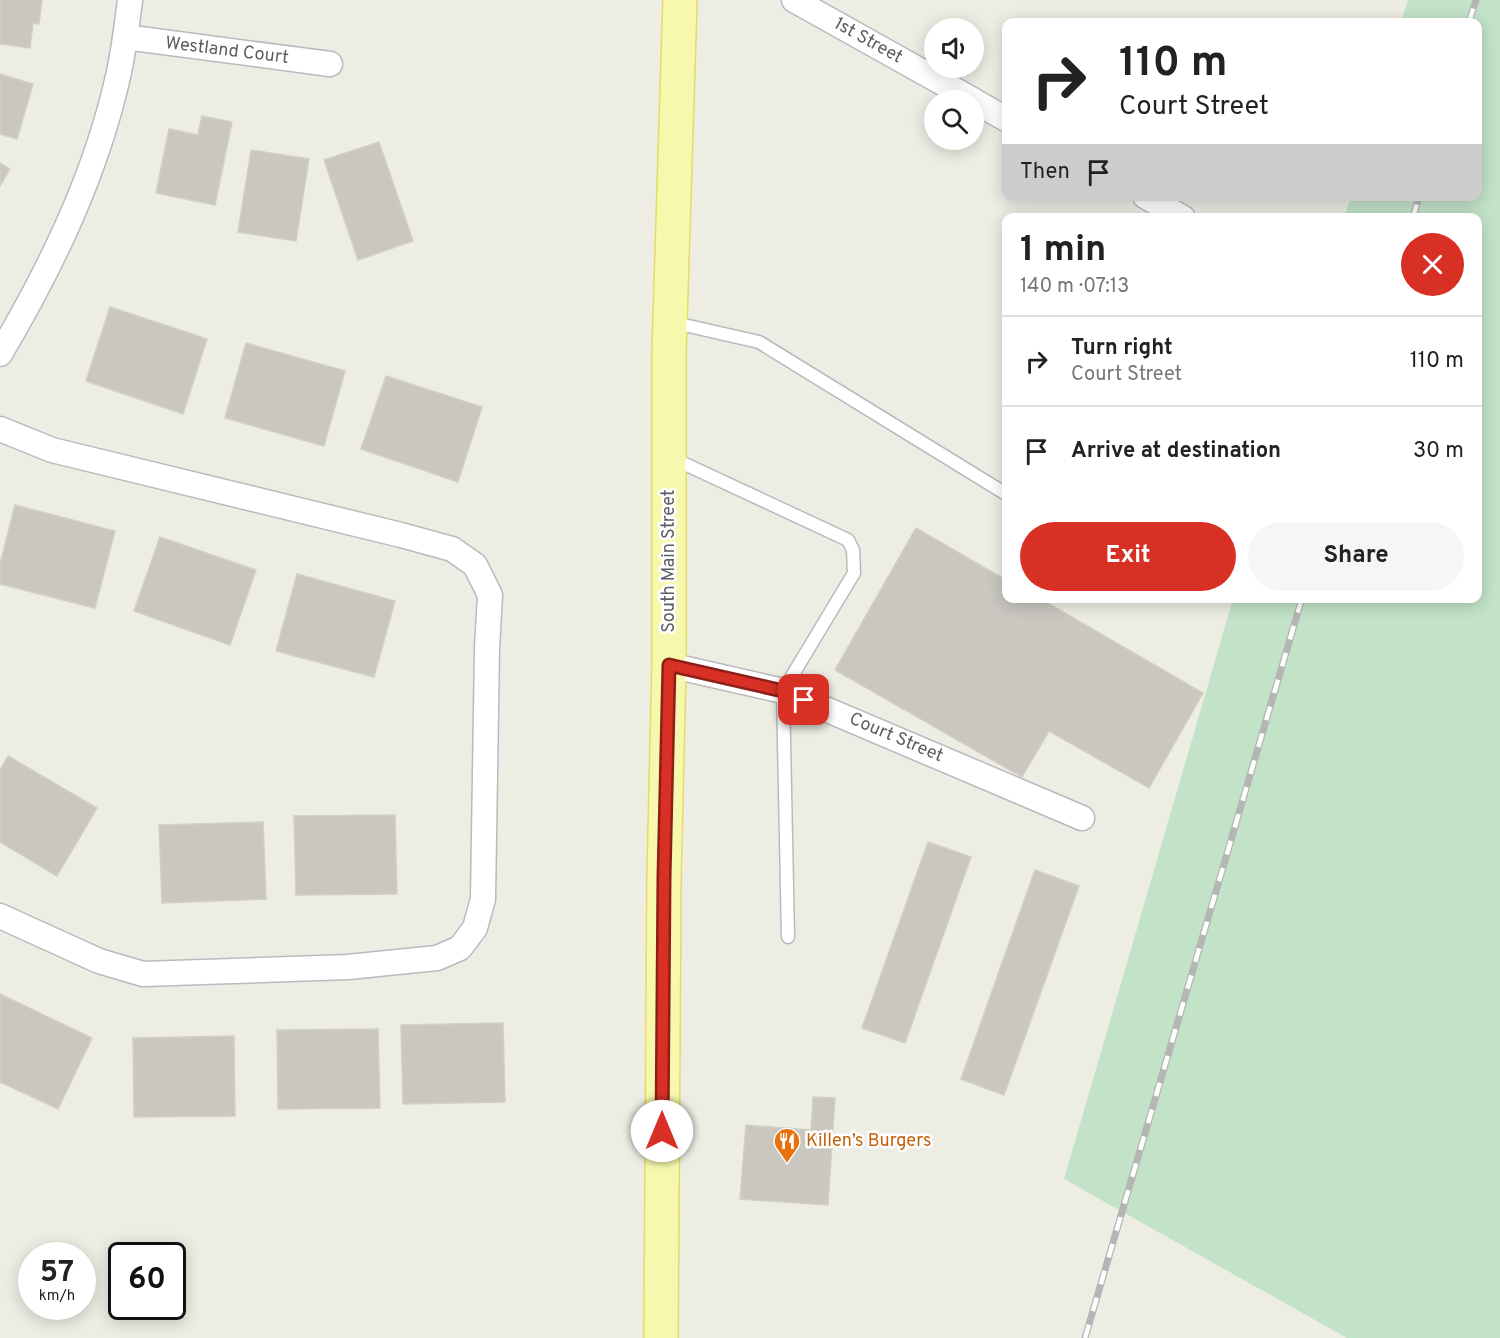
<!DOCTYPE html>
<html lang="en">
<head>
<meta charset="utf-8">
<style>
	:root { --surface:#fff; --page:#f6f6f6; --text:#222; --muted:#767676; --line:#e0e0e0; --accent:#d93025 }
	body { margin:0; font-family:Overpass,sans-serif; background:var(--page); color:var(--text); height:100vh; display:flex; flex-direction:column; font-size:22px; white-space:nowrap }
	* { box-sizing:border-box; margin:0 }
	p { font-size:20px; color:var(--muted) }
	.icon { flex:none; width:33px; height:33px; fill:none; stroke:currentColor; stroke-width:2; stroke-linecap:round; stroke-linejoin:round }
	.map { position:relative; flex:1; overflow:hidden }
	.details { position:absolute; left:1002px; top:213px; width:480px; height:390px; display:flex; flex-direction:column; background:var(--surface); border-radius:12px; box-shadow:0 3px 15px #0003 }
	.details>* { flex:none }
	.banner { position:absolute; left:1002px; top:18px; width:480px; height:183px; border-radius:12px; box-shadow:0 3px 15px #0003; background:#fff; color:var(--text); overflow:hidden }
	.controls { position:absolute; left:924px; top:18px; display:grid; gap:12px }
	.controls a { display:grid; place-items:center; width:60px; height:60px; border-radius:50%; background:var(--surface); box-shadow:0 3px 15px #0003; font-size:30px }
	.speed { position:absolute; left:18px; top:1242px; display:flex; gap:12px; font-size:30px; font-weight:700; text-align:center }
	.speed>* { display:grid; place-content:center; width:78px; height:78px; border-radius:50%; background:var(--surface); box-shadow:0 3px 15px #0003; line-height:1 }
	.speed small { font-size:15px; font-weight:400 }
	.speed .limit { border:3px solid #111; border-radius:9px; background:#fff; color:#111 }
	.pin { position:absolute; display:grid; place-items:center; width:51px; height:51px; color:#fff; margin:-26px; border-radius:12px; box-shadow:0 3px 9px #0006 }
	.me { position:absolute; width:66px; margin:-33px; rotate:0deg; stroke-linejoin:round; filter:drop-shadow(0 0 4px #0008) }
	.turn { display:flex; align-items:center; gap:21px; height:126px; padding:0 18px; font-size:27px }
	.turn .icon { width:78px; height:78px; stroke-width:2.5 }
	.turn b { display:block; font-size:42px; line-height:51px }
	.then { display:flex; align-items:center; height:57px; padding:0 18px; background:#0003; gap:12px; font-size:22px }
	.round { display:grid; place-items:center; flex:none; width:63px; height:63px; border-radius:32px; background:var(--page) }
	.headline { display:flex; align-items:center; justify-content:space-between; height:102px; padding:0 18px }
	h1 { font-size:36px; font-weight:700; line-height:45px }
	.action { display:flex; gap:12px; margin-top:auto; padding:12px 18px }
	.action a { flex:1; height:69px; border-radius:36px; background:var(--accent); color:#fff; font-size:24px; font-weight:700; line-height:69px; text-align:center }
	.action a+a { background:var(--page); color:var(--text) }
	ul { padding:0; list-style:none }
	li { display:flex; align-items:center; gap:18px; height:90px; padding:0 18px; border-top:2px solid var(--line) }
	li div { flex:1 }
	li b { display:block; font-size:22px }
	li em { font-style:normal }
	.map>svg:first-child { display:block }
	.green { fill:#c2e3c8 }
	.building { fill:#c9c7c0; stroke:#d1d0c2; stroke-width:1.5 }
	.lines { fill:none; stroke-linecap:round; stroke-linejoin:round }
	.service-casing { stroke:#b9babf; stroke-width:15 }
	.minor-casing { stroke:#b9babf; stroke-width:27 }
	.primary-casing { stroke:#e6db64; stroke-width:36 }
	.service { stroke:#fff; stroke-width:12 }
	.minor { stroke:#fff; stroke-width:24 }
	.primary { stroke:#f6f9ad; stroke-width:33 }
	.rail-casing { stroke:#b4b5b5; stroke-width:7 }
	.rail { stroke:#fff; stroke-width:4.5; stroke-dasharray:14; stroke-linecap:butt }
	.route-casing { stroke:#8d1f18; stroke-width:15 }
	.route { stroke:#d93025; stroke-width:10 }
	.labels { text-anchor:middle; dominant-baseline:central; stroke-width:5; stroke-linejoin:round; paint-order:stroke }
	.street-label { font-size:18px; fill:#5c5e63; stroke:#fff }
	.food-label { font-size:18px; fill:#c56008; stroke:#fff; text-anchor:start }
</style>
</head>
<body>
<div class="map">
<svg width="1500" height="1338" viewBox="0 0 1500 1338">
	<rect width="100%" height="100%" fill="#edede4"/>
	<path class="green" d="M1408,0H1500V1338H1347L1064,1179L1233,599L1478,598V218L1344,217L1351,197L1478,196V22H1401Z"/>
	<path class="building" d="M0,0H42L39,24L33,23L30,48L0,44Z
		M0,74L33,84L17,139L0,134Z
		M202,116L232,122L215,205L156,193L169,129L198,135Z
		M379,142L413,241L358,260L324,160Z
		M251,150L309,159L296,241L238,232Z
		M0,163L10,169L0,186Z
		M110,307L207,339L183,414L86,381Z
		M246,343L345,371L324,446L225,418Z
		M386,376L482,407L458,482L361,449Z
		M15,505L115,531L95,608L0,584V564Z
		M916,528L1006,580V598H1039L1203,693L1149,788L1049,731L1022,777L835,670Z
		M160,537L256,570L230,645L134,611Z
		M297,574L395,601L374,677L276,651Z
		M8,756L97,808L57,876L0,842V770Z
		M395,815L397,894L296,895L294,816Z
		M263,822L266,899L162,903L159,825Z
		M928,842L971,857L905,1043L862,1028Z
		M1035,870L1079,886L1004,1095L961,1079Z
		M0,994L92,1038L58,1109L0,1082Z
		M503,1023L505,1102L403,1104L401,1025Z
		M378,1029L380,1108L278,1109L277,1030Z
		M234,1036L235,1116L134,1117L133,1038Z
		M813,1097L835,1098L828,1205L740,1199L746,1125L811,1130Z"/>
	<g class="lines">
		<g class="service-casing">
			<path id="service" d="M671,322L759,342L1006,494
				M672,458L848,540L853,550L854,573L783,691L788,937"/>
		</g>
		<g class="minor-casing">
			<path id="minor" d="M794,0L973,100
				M125,37L330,64
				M974,101L1006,119
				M1145,196L1183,218
				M0,354C52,266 97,173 119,72C124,49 127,24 130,0
				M0,429L52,450L401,535L452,549L475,565L490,595L487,648L483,899L475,928L460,948L437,958L348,967L143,974L99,961L0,916
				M669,665L783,691L1082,818"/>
		</g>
		<g class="primary-casing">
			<path id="primary" d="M661,1338L664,877L669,665V354L680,0"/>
		</g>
		<use href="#service" class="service"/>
		<use href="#minor" class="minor"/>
		<use href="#primary" class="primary"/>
		<g class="rail-casing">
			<path id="rail" d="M1469,22L1476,0
				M1413,218L1419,196
				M1085,1338L1302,598"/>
		</g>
		<use href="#rail" class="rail"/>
	</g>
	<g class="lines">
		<g class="route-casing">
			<path id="route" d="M662,1131L664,877L669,665L783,691L804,700"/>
		</g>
		<use href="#route" class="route"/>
	</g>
	<defs>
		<g id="restaurant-pin" transform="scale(1.35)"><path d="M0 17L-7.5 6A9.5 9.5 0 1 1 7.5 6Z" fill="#e8710a" stroke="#fff"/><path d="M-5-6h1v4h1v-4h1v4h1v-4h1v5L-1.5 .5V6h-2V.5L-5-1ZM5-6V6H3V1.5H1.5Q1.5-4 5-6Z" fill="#fff"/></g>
	</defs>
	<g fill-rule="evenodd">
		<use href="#restaurant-pin" x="787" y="1141"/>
	</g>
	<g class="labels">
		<g class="street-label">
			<text transform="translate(868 41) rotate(29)">1st Street</text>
			<text transform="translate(227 51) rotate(7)">Westland Court</text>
			<text transform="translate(669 561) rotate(-90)">South Main Street</text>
			<text transform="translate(896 738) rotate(23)">Court Street</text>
		</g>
		<g class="food-label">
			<text x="806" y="1141">Killen’s Burgers</text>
		</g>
	</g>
</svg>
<div class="controls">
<a><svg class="icon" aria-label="sound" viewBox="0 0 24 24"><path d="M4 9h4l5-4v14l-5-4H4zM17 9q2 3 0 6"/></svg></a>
<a><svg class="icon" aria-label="search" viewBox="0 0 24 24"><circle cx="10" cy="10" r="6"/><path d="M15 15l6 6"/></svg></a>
</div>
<div class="speed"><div>57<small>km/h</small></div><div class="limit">60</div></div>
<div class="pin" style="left:804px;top:700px;background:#d93025"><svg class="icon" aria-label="arrive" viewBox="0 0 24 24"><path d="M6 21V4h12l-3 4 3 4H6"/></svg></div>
<svg class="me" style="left:662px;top:1131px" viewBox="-20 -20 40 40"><circle r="19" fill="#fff"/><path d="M0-13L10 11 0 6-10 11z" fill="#d93025"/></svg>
<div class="banner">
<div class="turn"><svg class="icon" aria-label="right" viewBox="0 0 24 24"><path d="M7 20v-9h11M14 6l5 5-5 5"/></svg><div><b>110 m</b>Court Street</div></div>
<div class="then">Then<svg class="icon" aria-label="arrive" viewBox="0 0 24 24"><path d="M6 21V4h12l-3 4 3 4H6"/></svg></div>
</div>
<section class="details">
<div class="headline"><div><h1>1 min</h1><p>140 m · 07:13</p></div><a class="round" style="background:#d93025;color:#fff"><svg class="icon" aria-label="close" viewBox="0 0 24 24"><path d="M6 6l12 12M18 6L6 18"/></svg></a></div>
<ul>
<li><svg class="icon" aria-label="right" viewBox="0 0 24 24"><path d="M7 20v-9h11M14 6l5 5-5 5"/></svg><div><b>Turn right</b><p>Court Street</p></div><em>110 m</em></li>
<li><svg class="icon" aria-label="arrive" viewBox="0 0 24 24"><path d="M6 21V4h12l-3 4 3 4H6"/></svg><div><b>Arrive at destination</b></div><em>30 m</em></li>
</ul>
<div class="action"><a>Exit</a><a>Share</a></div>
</section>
</div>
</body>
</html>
